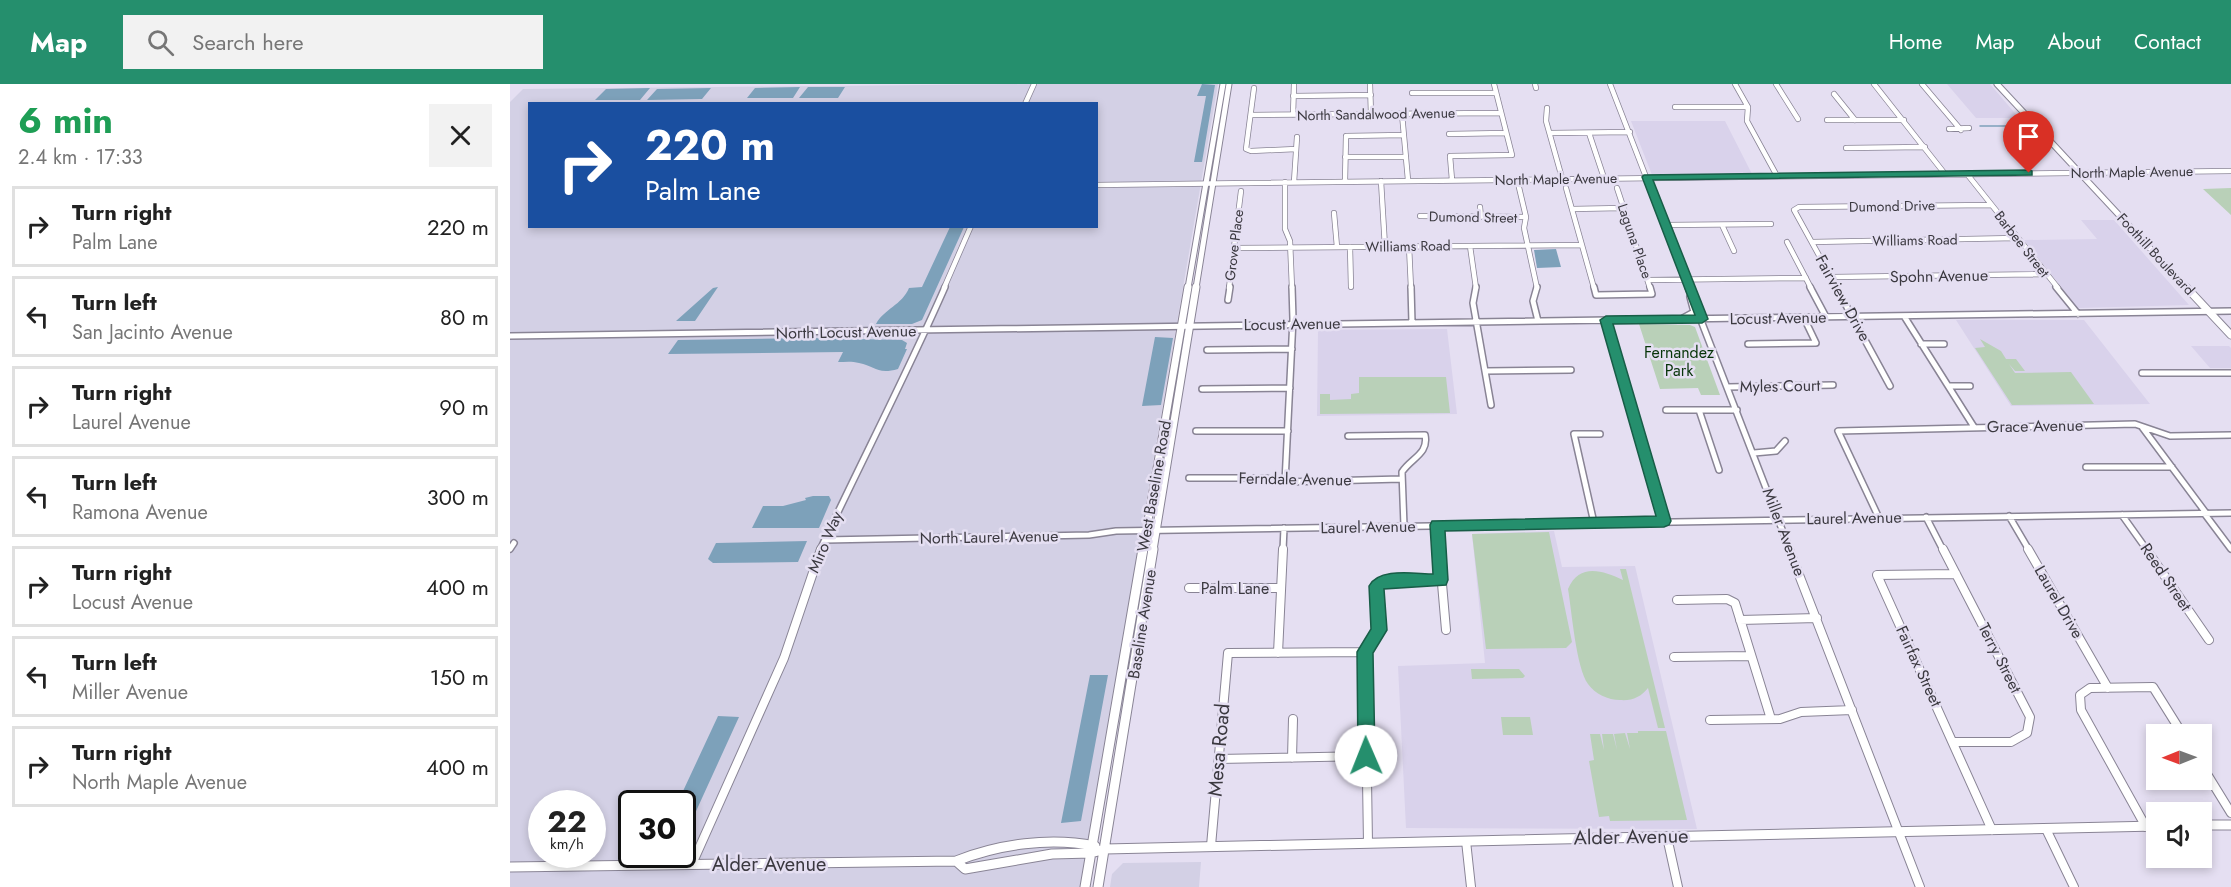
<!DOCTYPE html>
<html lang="en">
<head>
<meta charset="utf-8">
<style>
	:root { --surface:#fff; --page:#f2f2f2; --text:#222; --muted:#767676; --line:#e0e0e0; --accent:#258f6d }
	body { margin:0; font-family:Jost,sans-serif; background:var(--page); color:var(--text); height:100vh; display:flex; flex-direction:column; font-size:22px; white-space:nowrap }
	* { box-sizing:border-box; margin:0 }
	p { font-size:20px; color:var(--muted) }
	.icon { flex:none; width:33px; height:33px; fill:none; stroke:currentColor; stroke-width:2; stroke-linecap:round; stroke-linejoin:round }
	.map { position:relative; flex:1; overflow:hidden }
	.panel { display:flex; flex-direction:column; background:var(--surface); width:510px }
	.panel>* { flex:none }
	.top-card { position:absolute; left:18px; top:18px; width:570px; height:126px; border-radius:0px; box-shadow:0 3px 9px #0003; background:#1a4fa0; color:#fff; overflow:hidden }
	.needle { width:39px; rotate:269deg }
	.fabs { position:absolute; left:1636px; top:640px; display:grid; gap:12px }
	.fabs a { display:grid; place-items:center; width:66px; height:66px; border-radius:0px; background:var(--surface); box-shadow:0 3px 9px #0003; font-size:30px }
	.speed { position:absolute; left:18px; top:706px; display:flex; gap:12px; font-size:30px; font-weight:700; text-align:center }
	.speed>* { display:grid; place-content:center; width:78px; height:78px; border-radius:50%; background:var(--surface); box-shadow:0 3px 9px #0003; line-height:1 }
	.speed small { font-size:15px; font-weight:400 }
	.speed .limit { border:3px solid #111; border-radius:9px; background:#fff; color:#111 }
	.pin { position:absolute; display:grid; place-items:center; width:51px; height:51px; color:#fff; margin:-62px -26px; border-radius:50% 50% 50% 0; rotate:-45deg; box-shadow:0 0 6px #0007 }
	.pin .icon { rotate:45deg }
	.me { position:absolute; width:66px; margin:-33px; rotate:359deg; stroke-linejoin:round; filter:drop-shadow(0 0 4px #0008) }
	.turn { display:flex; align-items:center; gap:21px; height:126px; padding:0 18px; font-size:27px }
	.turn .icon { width:78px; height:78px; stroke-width:2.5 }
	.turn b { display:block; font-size:42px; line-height:51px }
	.round { display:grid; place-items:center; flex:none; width:63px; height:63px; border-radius:0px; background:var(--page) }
	.summary { display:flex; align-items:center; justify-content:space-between; height:102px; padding:0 18px }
	h1 { font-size:36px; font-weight:700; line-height:45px; color:#1e9e55 }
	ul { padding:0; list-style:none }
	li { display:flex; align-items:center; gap:18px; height:81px; margin:0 12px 9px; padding:0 6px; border:3px solid var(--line); border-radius:0px }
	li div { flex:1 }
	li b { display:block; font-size:22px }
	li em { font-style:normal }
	header { display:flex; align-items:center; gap:36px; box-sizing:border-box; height:84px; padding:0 30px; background:var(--accent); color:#fff }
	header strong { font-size:28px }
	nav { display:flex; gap:33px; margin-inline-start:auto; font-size:21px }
	.search { width:420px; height:54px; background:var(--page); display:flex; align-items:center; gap:15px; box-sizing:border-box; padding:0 21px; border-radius:0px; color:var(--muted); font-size:22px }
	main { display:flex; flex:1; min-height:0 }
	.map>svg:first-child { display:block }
	.built { fill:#d9d2eb }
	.industrial { fill:#d3d0e5; fill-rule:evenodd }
	.green { fill:#b9d0b8 }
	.water { fill:#7da1ba }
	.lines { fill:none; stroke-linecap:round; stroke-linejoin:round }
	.stream { stroke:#7da1ba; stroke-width:1.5 }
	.minor-far2-casing { stroke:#898495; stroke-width:6 }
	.minor-far1-casing { stroke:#898495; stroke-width:8 }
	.minor-casing { stroke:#898495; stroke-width:10 }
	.major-far2-casing { stroke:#898495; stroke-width:7 }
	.major-far1-casing { stroke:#898495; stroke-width:9 }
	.major-casing { stroke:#898495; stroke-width:11 }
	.minor-far2 { stroke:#fff; stroke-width:4.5 }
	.minor-far1 { stroke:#fff; stroke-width:5 }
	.minor { stroke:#fff; stroke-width:8 }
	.major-far2 { stroke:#fff; stroke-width:5 }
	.major-far1 { stroke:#fff; stroke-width:7 }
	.major { stroke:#fff; stroke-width:9 }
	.route { fill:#258f6d; stroke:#185d47; stroke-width:1.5 }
	.labels { text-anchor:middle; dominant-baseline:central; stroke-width:5; stroke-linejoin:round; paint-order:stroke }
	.far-street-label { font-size:14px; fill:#3b3940; stroke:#e5dff2 }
	.street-label { font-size:16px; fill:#3b3940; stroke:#e5dff2 }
	.park-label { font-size:16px; fill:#073509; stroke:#e5dff2 }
	.near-street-label { font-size:20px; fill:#3b3940; stroke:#e5dff2 }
</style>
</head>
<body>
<header>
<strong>Map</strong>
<div class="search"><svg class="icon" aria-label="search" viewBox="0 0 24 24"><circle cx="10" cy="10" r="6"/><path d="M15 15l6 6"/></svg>Search here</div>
<nav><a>Home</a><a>Map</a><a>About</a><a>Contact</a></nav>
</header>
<main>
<section class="panel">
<div class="summary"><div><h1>6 min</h1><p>2.4 km · 17:33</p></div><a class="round"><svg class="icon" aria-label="close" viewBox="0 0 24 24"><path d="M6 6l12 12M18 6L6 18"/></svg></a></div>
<ul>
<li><svg class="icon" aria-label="right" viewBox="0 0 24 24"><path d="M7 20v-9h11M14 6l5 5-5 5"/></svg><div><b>Turn right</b><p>Palm Lane</p></div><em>220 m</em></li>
<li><svg class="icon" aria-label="left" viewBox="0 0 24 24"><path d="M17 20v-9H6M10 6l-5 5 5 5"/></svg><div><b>Turn left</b><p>San Jacinto Avenue</p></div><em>80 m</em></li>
<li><svg class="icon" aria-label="right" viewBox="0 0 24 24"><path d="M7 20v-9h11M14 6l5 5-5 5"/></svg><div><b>Turn right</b><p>Laurel Avenue</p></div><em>90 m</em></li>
<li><svg class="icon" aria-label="left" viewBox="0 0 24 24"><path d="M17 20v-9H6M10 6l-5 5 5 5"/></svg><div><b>Turn left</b><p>Ramona Avenue</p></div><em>300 m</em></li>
<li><svg class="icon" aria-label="right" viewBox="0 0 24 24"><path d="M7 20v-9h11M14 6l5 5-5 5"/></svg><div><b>Turn right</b><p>Locust Avenue</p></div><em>400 m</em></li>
<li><svg class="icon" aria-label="left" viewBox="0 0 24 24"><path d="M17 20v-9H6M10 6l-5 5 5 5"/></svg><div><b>Turn left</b><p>Miller Avenue</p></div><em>150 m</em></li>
<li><svg class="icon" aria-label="right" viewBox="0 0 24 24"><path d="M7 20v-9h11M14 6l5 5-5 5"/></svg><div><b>Turn right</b><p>North Maple Avenue</p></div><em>400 m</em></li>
</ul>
</section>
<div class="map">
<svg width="1721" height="803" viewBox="0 0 1721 803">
	<rect width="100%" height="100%" fill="#e5dff2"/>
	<path class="built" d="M1437,0H1480L1509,34H1466Z
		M1121,37H1215L1242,90L1142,91Z
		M1571,136H1604L1679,221L1568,224L1514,156L1587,155Z
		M1446,236H1574L1640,320L1501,322Z
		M937,245L947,330L807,332L808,246Z
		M1681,262H1719L1721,264V284H1700Z
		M1044,447L1052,483L1125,482L1187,745L896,744L888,582L975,579L962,450Z"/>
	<path class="industrial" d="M520,0H708L570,803H0V18L13,5ZM20,20H586V142H20ZM32,720H82V771H32ZM122,720H172V771H122Z
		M691,778L689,803H600L602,790L613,779Z"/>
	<path class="green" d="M1721,104V131L1693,105Z
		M1129,240L1180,241L1185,243L1210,311H1191L1188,304L1150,305Z
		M1470,255L1491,267L1496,275H1506L1515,287H1505L1499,280L1505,289L1561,288L1584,320L1502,321L1465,264L1475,263Z
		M849,293H936L940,329L810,330V310H820V316L841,315V310L849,309Z
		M1039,448L1062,558L1056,564L976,565L962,450Z
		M1110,485H1116L1155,644H1148L1138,604C1131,613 1122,617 1110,616C1098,616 1085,610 1078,600C1066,583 1062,529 1058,505C1069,479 1092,486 1113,496Z
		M961,585H1009L1015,592L1013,594L962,595Z
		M991,633H1020L1023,651H993Z
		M1128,647H1156L1177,736L1100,737L1099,732L1089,733L1079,677L1084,676L1080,650H1090L1094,666L1092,650H1103L1107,666L1104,650L1115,649L1120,665L1117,649H1128Z"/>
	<path class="water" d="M692,0L705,1L692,78H684L696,12H687Z
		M290,3L283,14H237L245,4Z
		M298,3H335L328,14H289Z
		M140,4L130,16H85L96,5Z
		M201,4L192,15L137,16L147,5Z
		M440,143H454L412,236L402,240H366C374,225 392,221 399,204L412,203Z
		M1046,165L1051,183L1027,184L1024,166Z
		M208,203L185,237H166L203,204Z
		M645,253L663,254L651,321L632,322Z
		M298,254L392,256L397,259L395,265H397L388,285C367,291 365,282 349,279C342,277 335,278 328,278L333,268L158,270L168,256Z
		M303,412H319L321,416L309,444H242L253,422H273L296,416L295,414Z
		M297,457L288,478L203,479L198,475L206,459Z
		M580,591H598L571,737L551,739Z
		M208,632L229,633L177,747L173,751L172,720H167Z"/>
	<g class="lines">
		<path class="stream" d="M1470,42H1516"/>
		<g class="minor-far2-casing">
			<path id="minor-far2" d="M860,0L861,30
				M1025,0L1026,4
				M1100,0L1179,204
				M1225,0L1238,23L1237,37L1267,92
				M1266,0L1288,35
				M1364,0L1435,90
				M1412,0L1451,46
				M744,4L736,65L741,67L786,65
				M902,9H986
				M1324,10L1345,36
				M783,12L861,11
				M515,20L524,0
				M1165,23H1238
				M1037,24L1036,37L1052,94
				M892,30L898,96
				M741,31L991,29
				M783,31L784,0
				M1317,36H1394
				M1439,45L1459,44
				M1040,49L1120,48
				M1079,49L1094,94
				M939,50L995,49
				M1336,64L1415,63
				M835,73H896
				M1457,90L1548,204
				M1007,95L1016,133L1014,144L1027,204
				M942,96L940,72L1002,71L984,0
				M835,97L836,52L894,51
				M871,97L875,163
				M775,98V145L780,157L782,204
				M784,98L787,53
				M586,101L1721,87
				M1056,104L1084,204
				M1107,104L1140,204
				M970,123L971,133
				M1062,125L1113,124
				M824,129L827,163
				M910,132L1016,133
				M1156,141L1261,140
				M1212,141L1224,167
				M1277,158L1301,204
				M1302,158L1507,154
				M899,162L901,204
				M960,162L966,204
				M840,163L841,203
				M724,164L1072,161
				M1322,193L1536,190
				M1138,196L1296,194
				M434,204L461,142
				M719,204L731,107
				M1327,204L1284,126L1289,123L1481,121"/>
		</g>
		<g class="minor-far1-casing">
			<path id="minor-far1" d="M901,203L902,239
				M966,203L963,219L981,321
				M1027,203L1023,217L1028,237
				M1084,203L1086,211L1142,210L1140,203
				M1178,203L1280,466
				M1300,203L1316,233
				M1326,203L1380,302
				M1546,203L1568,230
				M718,216L720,203
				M1394,232L1464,343
				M1173,234L1184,228L1180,213
				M1096,236L1154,437
				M0,252L1721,227
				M1238,260L1306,259L1294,234
				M1411,260H1434
				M697,266L782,265
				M976,287L1061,286
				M1632,289H1721
				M1439,302H1460
				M1218,303L1323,301
				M692,305L780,304
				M1156,326H1227
				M1189,326L1209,386
				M1632,343L1696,429
				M686,347H778
				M838,352L915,351C919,370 901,374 892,388L894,442
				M1244,369L1266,367L1275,357
				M1576,383H1662
				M679,394H755L775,398L891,395
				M775,398L783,235L782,203
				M1694,429L1721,465
				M1612,431L1637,466
				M1499,432L1519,466
				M1416,433L1433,466
				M1369,434L1328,347L1625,340L1660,352L1721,351
				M1084,439L1064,350H1090
				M927,441L929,466
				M315,456L579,451L606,447L1721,429
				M0,465L4,459
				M310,466C351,378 396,292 435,203
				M773,466L774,444"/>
		</g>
		<g class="minor-casing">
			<path id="minor" d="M929,465L936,546
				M1279,465L1410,803
				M1433,465L1520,633L1517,649L1501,658H1444
				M1518,465L1598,604
				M1636,465L1699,556
				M1446,490L1367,491L1482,746
				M679,504H770
				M1167,516L1217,515L1225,519L1261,635
				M1230,536L1307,534
				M768,569L773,465
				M1164,573L1241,572
				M1200,636L1270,635L1291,628L1342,626
				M782,674L783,635
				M708,675L857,672
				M1692,682L1721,729
				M1636,743L1571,626L1570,611L1580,604L1643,603L1673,651
				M1536,745L1564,803
				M1157,753L1168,803
				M956,757L961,803
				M858,759L855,568L869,546L867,502L874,497L931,496
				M701,762L718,569L855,568
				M182,780L274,574L311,465"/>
		</g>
		<g class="major-far2-casing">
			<path id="major-far2" d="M1487,0L1677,204
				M678,204L713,0
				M686,204L719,0"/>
		</g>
		<g class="major-far1-casing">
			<path id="major-far1" d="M1676,203L1721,251
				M633,466L678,203
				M643,466L686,203"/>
		</g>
		<g class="major-casing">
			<path id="major" d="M1692,741H1721
				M446,777L455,785L542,770L581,769L595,765L1647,742
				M0,783L446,777C489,760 540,753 585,762
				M575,803L633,465
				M588,803L643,465"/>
		</g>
		<use href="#minor-far2" class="minor-far2"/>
		<use href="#minor-far1" class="minor-far1"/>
		<use href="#minor" class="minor"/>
		<use href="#major-far2" class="major-far2"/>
		<use href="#major-far1" class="major-far1"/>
		<use href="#major" class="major"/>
	</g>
	<path class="route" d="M1519,86L1522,87V91L1143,96L1198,235L1192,239L1103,240L1161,437L1159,441L1154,443L935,447L938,496L936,501L874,505L877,546L863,569L865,672L863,678L856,681L850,678L848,672L847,568L861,545L859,502C869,483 905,490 923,490L920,441L922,437L1146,432L1090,236L1096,232L1185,231L1132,93L1134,91Z"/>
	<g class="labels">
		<g class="far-street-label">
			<text transform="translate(866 30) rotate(-1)">North Sandalwood Avenue</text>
			<text transform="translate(1622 88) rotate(-1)">North Maple Avenue</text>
			<text transform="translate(1046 95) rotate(-1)">North Maple Avenue</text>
			<text transform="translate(1382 122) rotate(-1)">Dumond Drive</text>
			<text transform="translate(963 133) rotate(1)">Dumond Street</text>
			<text transform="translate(1405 156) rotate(-1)">Williams Road</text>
			<text transform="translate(1125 157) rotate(71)">Laguna Place</text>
			<text transform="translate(1512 160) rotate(52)">Barbee Street</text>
			<text transform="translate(724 161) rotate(-83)">Grove Place</text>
			<text transform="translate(898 162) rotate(-1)">Williams Road</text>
			<text transform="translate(1646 170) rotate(47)">Foothill Boulevard</text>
		</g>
		<g class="street-label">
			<text transform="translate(1429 192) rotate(-1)">Spohn Avenue</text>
			<text transform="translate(1333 214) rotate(61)">Fairview Drive</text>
			<text transform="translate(1268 234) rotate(-1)">Locust Avenue</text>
			<text transform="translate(782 240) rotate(-1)">Locust Avenue</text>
			<text transform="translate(336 248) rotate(-1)">North Locust Avenue</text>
			<text transform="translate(1270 302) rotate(-1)">Myles Court</text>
			<text transform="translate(1525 342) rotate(-1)">Grace Avenue</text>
			<text transform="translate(785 395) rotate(1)">Ferndale Avenue</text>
			<text transform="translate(644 402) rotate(-80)">West Baseline Road</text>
			<text transform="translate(1344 434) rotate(-1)">Laurel Avenue</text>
			<text transform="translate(858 443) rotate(-1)">Laurel Avenue</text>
			<text transform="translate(1274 448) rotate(69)">Miller Avenue</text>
			<text transform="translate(479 453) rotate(-1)">North Laurel Avenue</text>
			<text transform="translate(315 458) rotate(-67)">Miro Way</text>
			<text transform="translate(1656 493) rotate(56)">Reed Street</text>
			<text x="725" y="504">Palm Lane</text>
			<text transform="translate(1549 518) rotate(60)">Laurel Drive</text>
			<text transform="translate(632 540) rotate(-81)">Baseline Avenue</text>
			<text transform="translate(1490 574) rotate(63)">Terry Street</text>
			<text transform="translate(1409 582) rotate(65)">Fairfax Street</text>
		</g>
		<g class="park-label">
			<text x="1169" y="268">Fernandez<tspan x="1169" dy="18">Park</tspan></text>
		</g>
		<g class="near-street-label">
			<text transform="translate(709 666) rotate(-85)">Mesa Road</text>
			<text transform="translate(1121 753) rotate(-1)">Alder Avenue</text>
			<text x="259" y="780">Alder Avenue</text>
		</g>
	</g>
</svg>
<div class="fabs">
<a><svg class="needle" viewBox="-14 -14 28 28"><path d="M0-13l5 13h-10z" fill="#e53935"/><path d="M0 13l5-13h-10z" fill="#767676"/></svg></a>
<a><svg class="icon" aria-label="sound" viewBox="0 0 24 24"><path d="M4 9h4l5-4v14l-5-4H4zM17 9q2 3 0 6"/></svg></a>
</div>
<div class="speed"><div>22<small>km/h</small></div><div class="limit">30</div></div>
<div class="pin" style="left:1519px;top:89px;background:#d93025"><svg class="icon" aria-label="arrive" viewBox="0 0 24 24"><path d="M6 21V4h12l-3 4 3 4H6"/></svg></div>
<svg class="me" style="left:856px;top:672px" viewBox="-20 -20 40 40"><circle r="19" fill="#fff"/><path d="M0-13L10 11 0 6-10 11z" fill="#258f6d"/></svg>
<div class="top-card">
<div class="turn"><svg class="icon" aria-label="right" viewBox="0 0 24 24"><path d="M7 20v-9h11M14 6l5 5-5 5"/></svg><div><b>220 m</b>Palm Lane</div></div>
</div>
</div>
</main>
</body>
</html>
